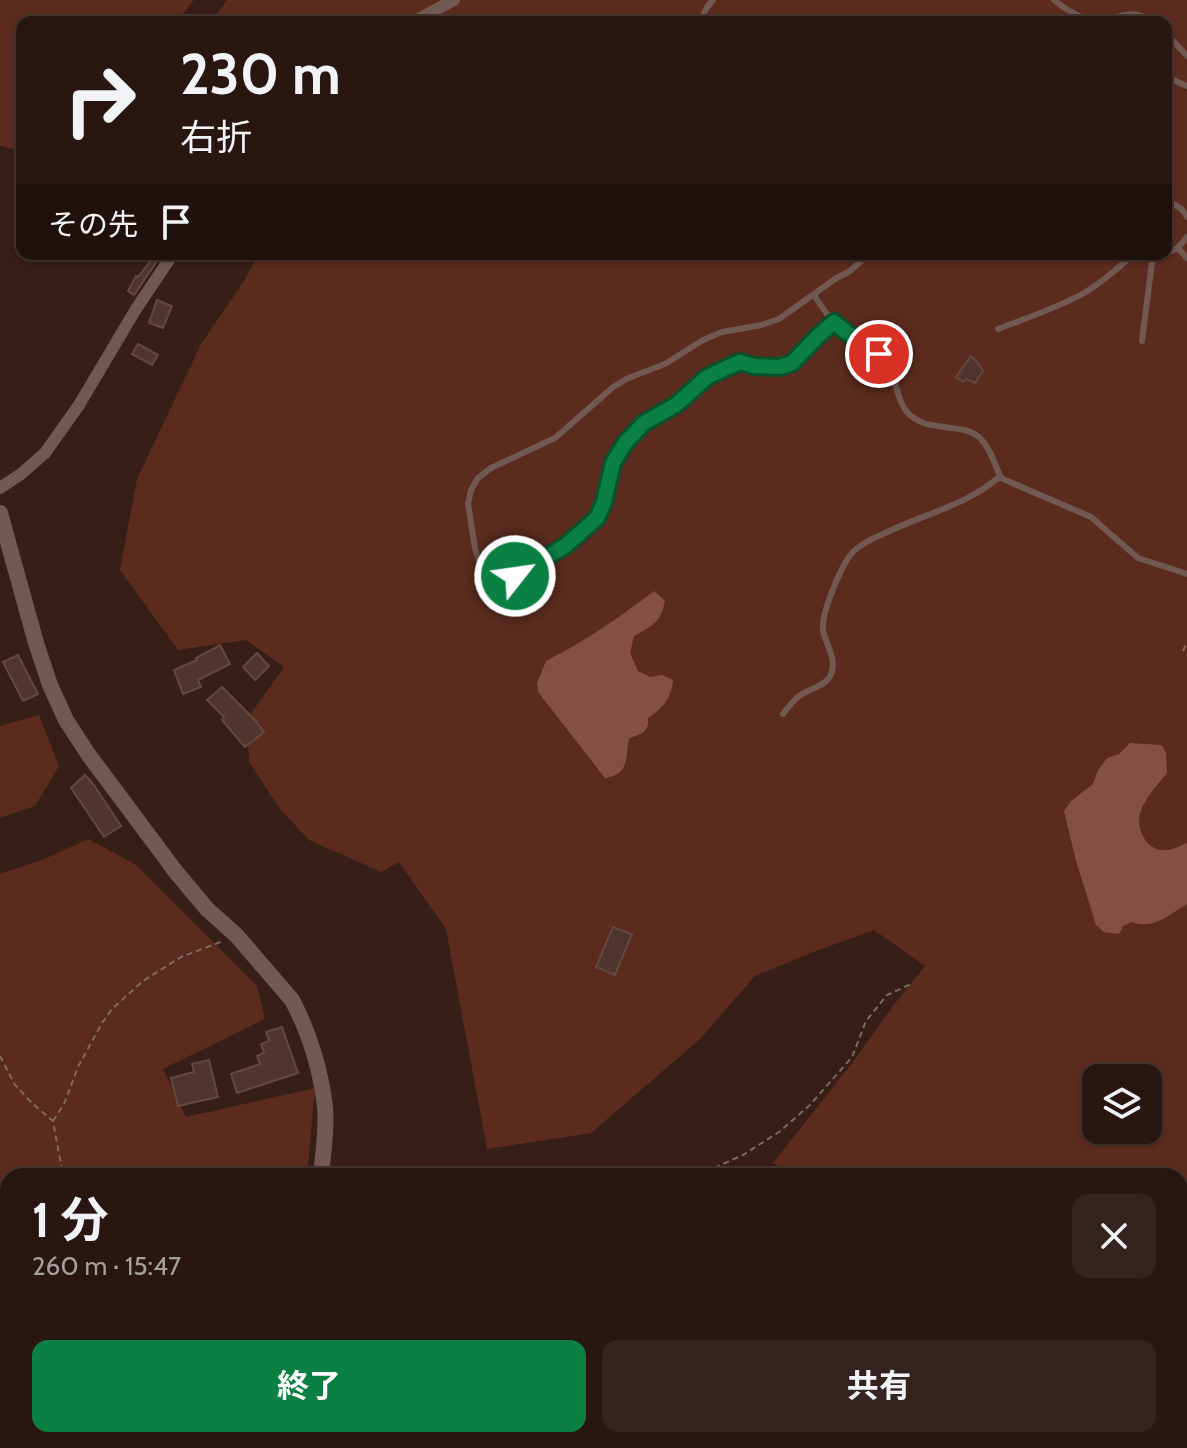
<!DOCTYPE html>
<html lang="ja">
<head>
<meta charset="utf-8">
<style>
	:root { --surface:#291611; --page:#35231f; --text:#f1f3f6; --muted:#a59f9f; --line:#453531; --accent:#0b8043 }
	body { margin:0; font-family:Cabin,"Noto Sans JP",sans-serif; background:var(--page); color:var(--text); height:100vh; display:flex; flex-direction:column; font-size:30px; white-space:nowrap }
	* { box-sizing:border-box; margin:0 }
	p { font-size:26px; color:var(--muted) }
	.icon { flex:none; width:44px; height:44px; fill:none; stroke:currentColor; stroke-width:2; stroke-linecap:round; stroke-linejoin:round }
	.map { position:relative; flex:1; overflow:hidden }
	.side { position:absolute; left:0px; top:1168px; width:1188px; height:280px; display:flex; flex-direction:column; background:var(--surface); border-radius:24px 24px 0 0; box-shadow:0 2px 6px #0004,0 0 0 2px var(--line) }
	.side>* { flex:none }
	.top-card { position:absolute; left:16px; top:16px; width:1156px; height:244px; border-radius:16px; box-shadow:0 2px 6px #0004,0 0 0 2px var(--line); background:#291611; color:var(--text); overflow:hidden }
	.controls { position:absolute; left:1082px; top:1064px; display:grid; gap:16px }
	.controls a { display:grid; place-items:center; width:80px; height:80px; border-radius:16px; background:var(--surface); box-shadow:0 2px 6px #0004,0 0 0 2px var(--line); font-size:40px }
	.pin { position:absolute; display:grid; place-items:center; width:68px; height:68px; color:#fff; margin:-34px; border:4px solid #fff; border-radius:50%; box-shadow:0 2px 8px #0007 }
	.me { position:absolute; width:88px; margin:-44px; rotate:60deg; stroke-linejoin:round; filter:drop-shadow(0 0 6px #0008) }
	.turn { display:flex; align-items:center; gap:28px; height:168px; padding:0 32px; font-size:36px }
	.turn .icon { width:104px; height:104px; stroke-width:2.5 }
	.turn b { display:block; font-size:56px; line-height:68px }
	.then { display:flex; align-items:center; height:76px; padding:0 32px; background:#0003; gap:16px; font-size:30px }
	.round { display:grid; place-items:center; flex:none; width:84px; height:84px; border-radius:16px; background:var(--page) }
	.headline { display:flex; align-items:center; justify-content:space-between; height:136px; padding:0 32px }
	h1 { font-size:48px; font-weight:700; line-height:60px }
	.primary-button { display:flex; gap:16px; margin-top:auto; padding:16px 32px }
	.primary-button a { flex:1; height:92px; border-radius:16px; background:var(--accent); color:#fff; font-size:32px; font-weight:700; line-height:92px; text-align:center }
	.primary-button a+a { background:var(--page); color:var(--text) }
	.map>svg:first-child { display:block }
	.green { fill:#5b2b1e; fill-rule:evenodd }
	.water { fill:#855041 }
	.building { fill:#50352e; stroke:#644840; stroke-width:2 }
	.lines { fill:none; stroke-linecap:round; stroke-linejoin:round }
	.path { stroke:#7f6963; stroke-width:2; stroke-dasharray:6 4; stroke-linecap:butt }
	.service { stroke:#715952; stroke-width:6 }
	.minor { stroke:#715952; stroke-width:12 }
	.tertiary { stroke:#715952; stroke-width:16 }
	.route-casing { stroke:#07532c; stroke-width:20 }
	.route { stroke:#0b8043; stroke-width:14 }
</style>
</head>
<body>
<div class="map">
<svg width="1187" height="1448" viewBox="0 0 1187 1448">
	<rect width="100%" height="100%" fill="#371e17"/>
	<path class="green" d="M0,0H194L176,22H22V151L0,146Z
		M227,0H1187V1358L1180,1366V1176H793L773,1163L856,1058L893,1006L925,966L874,930L816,951L755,976L700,1039L591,1133L487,1149L446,929L399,862L381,872L309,840L280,809L249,762L247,719L284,667L246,640L178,650L120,570L137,479L201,344L244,281L259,254H1166V22H211ZM1096,1078H1148V1130H1096Z
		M39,715L59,766L35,806L0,818V726Z
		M88,839L135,864L257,986L265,1019L163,1069L186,1117L315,1088L307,1176H8V1440H149L145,1448H0V874L42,860Z
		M497,1440H1027L1022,1448H485Z"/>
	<path class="water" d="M654,591L665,601C661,622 652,626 634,636L630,653L638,671L650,677L662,675L673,680C671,699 663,708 648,718C650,731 641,735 629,738C625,756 631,774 605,778L538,692L537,683L546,661C587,640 617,619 654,591Z
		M1130,743L1162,745L1166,753L1167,773C1158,784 1147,796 1141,810C1135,825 1144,849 1162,850C1172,851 1179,846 1187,843V904C1168,915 1154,930 1131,922L1123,926L1119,934L1104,932L1096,925L1076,861L1064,811L1071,801L1093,784L1098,770L1107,758L1119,754Z"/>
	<path class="building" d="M153,258L157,261L134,295L128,291L136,276L138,277Z
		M157,300L172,306L163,328L149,323Z
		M138,344L158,355L152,365L132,354Z
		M971,356L979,364L983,371L975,383L966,379L963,382L956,377Z
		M220,645L230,664L198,680L201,687L183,694L174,670L197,660L196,658Z
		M257,653L269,666L255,680L243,667Z
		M18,655L38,694L23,701L3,662Z
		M222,687L254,719L264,732L245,747L222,720L224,717L207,700Z
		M85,775L94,785L121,826L104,837L71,788Z
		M613,927L632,934L615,975L596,967Z
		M282,1027L298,1073L237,1093L231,1074L260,1064L257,1056L264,1053L261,1044L269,1041L266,1032Z
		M209,1060L218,1097L178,1106L171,1078L194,1072L192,1064Z"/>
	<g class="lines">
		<path class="path" d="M1183,651L1187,642
			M0,1056L15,1085L33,1104L53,1121L63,1176
			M53,1121L64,1104L78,1067L102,1023L112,1009L143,981L181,957L223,941
			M696,1176L743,1155L779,1132L810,1105L852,1057L866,1021L887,995L911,984
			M82,1440L85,1448"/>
		<path class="service" d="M1054,0C1067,11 1082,19 1098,22
			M700,22L707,7L713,0
			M1101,22C1120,15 1136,9 1153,22
			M1166,33L1187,56
			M1166,77L1187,86
			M1166,202C1176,204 1183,208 1187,217
			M1178,248L1187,258
			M1166,253L1178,248L1187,237
			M524,258L537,257L544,254
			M814,295C823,309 832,323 846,332C860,342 875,348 885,362C898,378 895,402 911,416C932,433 963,422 980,438C990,448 995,464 1000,476L1003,479L1091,517L1138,558L1187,574
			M834,322L792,363L780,367L754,366L740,362L726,368L707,377L677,404L644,423L625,443L613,463L604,502L597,518L554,553L505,580H498L489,576L480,565L475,548L468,504L471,490L478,478L491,468L555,438L612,388L626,379L665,364L703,340L722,332L762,325L779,319L835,279L850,271L869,254
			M998,329C1027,318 1057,308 1084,293C1103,282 1118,268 1134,254
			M1142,341L1153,254
			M783,714C788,707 793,701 799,696C810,688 829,686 832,671C836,657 825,643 823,630C821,614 842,562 854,551C863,542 874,538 885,533C922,515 970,504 1000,476"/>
		<path class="minor" d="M413,22L454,0
			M0,488L21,474L45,453L79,405L136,309L173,254
			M1146,1440L1153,1448
			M155,1448L158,1440
			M385,1448L391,1440"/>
		<path class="tertiary" d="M0,513L36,643L50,685L66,720L88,754L176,872L207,909L237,936L292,1000C309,1032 321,1071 325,1107C327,1130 323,1153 321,1176
			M296,1448L297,1440"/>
	</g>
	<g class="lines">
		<g class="route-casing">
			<path id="route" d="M515,576L565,546L597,518L604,502L613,463L625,443L644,423L677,404L707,377L726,368L740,362L754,366L780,367L792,363L819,335L834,322L846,332L879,354"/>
		</g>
		<use href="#route" class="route"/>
	</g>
</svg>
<div class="controls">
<a><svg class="icon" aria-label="layers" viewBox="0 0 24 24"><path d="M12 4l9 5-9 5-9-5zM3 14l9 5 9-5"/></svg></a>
</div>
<div class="pin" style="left:879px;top:354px;background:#d93025"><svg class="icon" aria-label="arrive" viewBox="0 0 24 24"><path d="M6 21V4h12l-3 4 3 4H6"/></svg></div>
<svg class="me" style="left:515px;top:576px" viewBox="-20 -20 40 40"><circle r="17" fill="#0b8043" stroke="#fff" stroke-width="3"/><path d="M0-11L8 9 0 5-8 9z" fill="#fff"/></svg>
<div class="top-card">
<div class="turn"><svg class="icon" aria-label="right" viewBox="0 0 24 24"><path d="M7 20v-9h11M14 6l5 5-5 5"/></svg><div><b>230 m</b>右折</div></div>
<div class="then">その先<svg class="icon" aria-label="arrive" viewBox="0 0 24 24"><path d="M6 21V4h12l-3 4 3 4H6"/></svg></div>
</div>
<section class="side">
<div class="headline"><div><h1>1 分</h1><p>260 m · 15:47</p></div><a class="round"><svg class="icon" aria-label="close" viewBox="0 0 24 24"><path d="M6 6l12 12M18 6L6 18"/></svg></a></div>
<div class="primary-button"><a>終了</a><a>共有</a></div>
</section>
</div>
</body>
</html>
